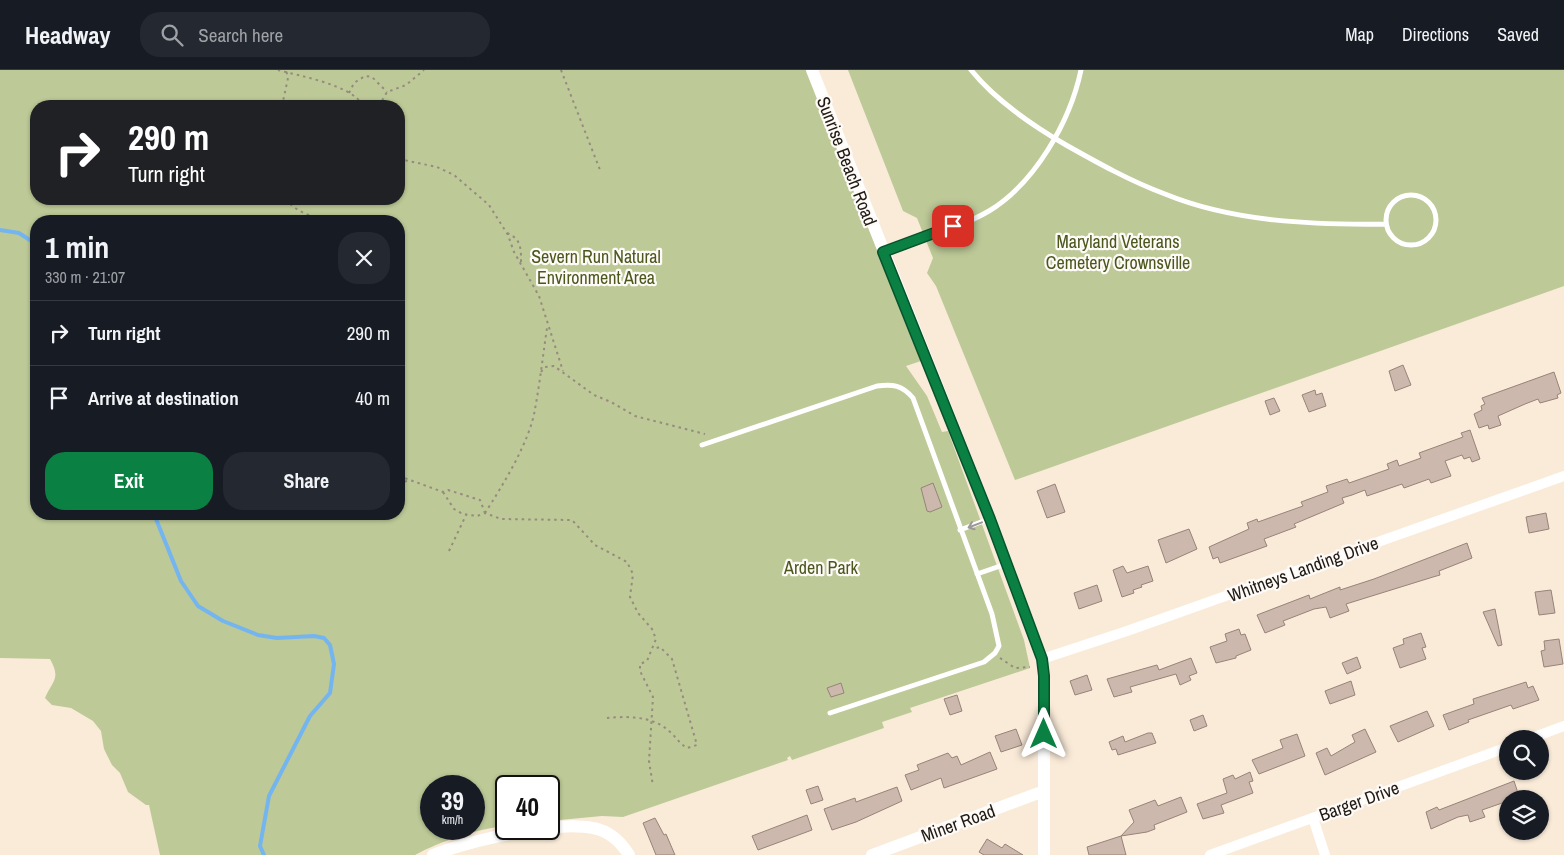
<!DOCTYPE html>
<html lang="en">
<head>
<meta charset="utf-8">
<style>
	:root { --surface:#171b24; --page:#242831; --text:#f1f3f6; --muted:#9ea1a6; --line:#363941; --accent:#0b8043 }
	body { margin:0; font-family:"Archivo Narrow",sans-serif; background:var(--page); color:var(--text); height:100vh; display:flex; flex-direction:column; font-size:19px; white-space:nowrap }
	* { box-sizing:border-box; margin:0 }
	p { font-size:16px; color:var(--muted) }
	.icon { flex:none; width:28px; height:28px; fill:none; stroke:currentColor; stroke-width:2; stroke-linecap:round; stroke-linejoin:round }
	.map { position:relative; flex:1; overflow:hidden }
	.panel { position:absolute; left:30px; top:145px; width:375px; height:305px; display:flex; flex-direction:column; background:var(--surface); border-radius:20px; box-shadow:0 1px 4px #0004 }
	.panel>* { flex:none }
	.banner { position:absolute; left:30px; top:30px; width:375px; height:105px; border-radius:20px; box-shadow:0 1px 4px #0004; background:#202124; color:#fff; overflow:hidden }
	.fabs { position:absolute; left:1499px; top:660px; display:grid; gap:10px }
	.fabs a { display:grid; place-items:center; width:50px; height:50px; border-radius:50%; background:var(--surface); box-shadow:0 1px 4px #0004; font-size:25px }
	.speed { position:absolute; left:420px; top:705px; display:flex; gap:10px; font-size:25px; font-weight:700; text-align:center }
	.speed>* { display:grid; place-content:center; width:65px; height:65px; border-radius:50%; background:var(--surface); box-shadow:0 1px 4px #0004; line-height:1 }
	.speed small { font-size:12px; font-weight:400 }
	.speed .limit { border:2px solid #111; border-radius:8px; background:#fff; color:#111 }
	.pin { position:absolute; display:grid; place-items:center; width:42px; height:42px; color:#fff; margin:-21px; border-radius:10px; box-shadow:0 2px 8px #0006 }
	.me { position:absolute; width:55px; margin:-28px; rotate:0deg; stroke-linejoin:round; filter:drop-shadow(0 0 4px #0008) }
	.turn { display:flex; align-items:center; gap:18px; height:105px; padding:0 15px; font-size:22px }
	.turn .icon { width:65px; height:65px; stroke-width:2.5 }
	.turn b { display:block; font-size:35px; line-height:42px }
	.round { display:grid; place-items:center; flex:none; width:52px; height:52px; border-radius:20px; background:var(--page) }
	.head { display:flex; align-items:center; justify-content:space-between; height:85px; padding:0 15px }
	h1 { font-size:30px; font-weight:700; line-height:38px }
	.button { display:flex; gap:10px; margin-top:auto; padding:10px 15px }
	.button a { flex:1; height:58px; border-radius:20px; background:var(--accent); color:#fff; font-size:20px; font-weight:700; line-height:58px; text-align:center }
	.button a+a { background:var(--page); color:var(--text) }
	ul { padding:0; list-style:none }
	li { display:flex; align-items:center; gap:15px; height:65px; padding:0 15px; border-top:1px solid var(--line) }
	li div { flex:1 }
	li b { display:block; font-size:19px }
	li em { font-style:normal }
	header { display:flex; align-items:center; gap:30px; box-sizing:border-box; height:70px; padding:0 25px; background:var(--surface); border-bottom:1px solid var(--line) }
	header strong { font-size:24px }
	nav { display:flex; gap:28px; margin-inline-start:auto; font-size:18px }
	.search { width:350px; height:45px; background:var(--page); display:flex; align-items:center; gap:12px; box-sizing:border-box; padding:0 18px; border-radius:20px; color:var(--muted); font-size:19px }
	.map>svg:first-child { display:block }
	.green { fill:#bdc997; fill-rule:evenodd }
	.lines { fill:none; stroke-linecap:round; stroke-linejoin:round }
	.stream { stroke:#74b5f0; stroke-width:4 }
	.building { fill:#cdb8ad; stroke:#978379 }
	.path { stroke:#968b7f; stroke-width:2; stroke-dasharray:2.5 4; stroke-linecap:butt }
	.service { stroke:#fff; stroke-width:5 }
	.minor { stroke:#fff; stroke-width:10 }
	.tertiary { stroke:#fff; stroke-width:12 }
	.oneway { stroke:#9b9895 }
	.route-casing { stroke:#07532c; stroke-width:12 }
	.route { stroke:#0b8043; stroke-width:9 }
	.labels { text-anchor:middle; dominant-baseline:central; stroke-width:4.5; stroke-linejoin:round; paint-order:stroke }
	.street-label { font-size:18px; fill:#201a14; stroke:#fdfaf7 }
	.park-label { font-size:18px; fill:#4c571c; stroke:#fdfaf7 }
</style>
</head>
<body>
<header>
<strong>Headway</strong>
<div class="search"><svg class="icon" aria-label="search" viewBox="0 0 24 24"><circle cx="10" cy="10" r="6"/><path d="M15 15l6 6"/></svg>Search here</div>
<nav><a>Map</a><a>Directions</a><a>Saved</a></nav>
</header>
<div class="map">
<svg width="1564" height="785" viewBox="0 0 1564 785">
	<rect width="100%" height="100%" fill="#faebd9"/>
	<path class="green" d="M0,0H807L921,291L906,296L927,326L942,362L948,361L1024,570L1030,598L910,638L912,642L882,652L884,658L792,690L790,686L787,688L788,690L623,747L602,746L549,751V716H506V756C476,759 441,771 415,785H160L149,735H146L128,722L120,703L112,695L104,679L101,661L93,651L71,638L52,635L45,628C53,610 61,609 50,589L0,588ZM36,36H399V129H36ZM36,151H399V444H36ZM431,716H474V759H431Z
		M848,0H1564V216L1015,410L936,216L927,203L933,188L917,148L903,141Z"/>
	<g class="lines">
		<path class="stream" d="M0,160L19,163L36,174
			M154,444L181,511L198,536L223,551L258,565L277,568L314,566L324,568L330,575L334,594L330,623L310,646L269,726L260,776L264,785"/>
	</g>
	<path class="building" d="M1403,295L1411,315L1395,321L1389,301Z
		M1554,302L1561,323L1557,325L1558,328L1540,333L1538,329L1525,334L1498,346L1501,355L1489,359L1488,355L1479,358L1474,344L1482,340L1481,336L1485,334L1482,328Z
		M1315,320L1316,325L1322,323L1326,336L1309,342L1302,325Z
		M1274,328L1280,341L1270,345L1265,331Z
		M1470,360L1480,389L1472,392L1470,387L1464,389L1462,385L1445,391L1451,406L1431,413L1429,409L1404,418L1402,414L1367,426L1365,420L1352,425L1342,428L1344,433L1294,454L1296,457L1264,469L1267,476L1220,493L1218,487L1213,489L1209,477L1249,459L1247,453L1257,449L1258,452L1303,436L1301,432L1328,422L1326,416L1347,409L1349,413L1372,405L1389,399L1387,394L1397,390L1399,396L1421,388L1419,383L1463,367L1461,363Z
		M933,413L942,437L930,442L927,441L921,418Z
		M1055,414L1065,442L1047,448L1037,421Z
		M1546,443L1549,459L1529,463L1526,447Z
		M1189,459L1197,479L1166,493L1158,470Z
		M1467,473L1472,488L1439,501L1440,505L1433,507L1346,534L1349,541L1330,548L1326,537L1314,539L1283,551L1285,555L1265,563L1257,545L1309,525L1310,529L1340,517V520L1374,509Z
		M1123,496L1127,503L1148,496L1153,511L1141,515L1142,517L1133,520L1134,523L1122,527L1113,500Z
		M1097,515L1102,531L1079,539L1074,523Z
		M1551,520L1555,543L1539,545L1535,522Z
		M1495,539L1502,575L1498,576L1483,542Z
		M1239,559L1241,565L1245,564L1251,580L1236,586V588L1216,593L1210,577L1227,571L1225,564Z
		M1421,563L1426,577L1422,578L1426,589L1400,598L1393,578L1404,574L1403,569Z
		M1559,569L1563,594L1544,597L1541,581L1545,580L1544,571Z
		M1357,587L1361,598L1347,604L1342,593Z
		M1191,588L1197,603L1189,606L1191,610L1180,615L1176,604L1130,617L1132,622L1114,627L1107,609L1157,595L1159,600Z
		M1087,605L1092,620L1075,625L1070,611Z
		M1351,611L1355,625L1330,634L1325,621Z
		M1526,612L1528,618L1533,616L1539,630L1513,639L1511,635L1468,650L1469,652L1449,660L1443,645L1474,634L1473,629Z
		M841,613L844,623L831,627L827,618Z
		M957,625L962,641L950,645L944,629Z
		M1427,641L1434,656L1398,672L1390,656Z
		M1203,645L1207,656L1194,661L1190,650Z
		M1016,659L1022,675L1001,682L995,666Z
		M1365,659L1376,682L1325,705L1316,683L1327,678L1331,686L1355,672L1352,665Z
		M1148,663H1152L1156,673L1118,685L1116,679L1112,680L1109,672L1123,666L1125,672Z
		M1297,664L1305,686L1259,704L1252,690L1283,678L1280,670Z
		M990,682L997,699L944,718L941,708L911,720L905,705L919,700L917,695L948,683L952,688L957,686L961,695Z
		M1250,702L1253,711L1249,712L1253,723L1221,735L1224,743L1203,749L1197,734L1227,723L1223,709L1233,705L1235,709Z
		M1514,711L1519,726L1508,729V731L1482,740L1485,747L1470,752L1468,745L1458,747L1431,759L1426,742L1437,737L1439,740Z
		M818,716L823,730L811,734L806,720Z
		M897,717L902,731L856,752L832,760L824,739L855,728L856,732Z
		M1181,727L1187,742L1154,755L1155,759L1147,762L1121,766L1126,785H1089L1087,777L1121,766L1134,752L1129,740L1155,730L1158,736Z
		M807,745L812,760L758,780L752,766Z
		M655,748L664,765L666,764L675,785H656L643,753Z
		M987,769L1002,778L1005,774L1023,785H984L979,782Z"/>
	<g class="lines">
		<path class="path" d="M278,0C299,6 353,15 363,36
			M561,0L600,100
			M349,23L354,13L365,6L372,7L387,22
			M282,36L288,8L286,0
			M379,36L387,22L406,15L424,0
			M399,89L437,97L454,105L489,135L508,165L514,182L539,226L563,301
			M286,129C295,142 316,149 332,151
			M507,163C522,169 521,180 521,194
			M399,186L404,197L399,210
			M541,302L545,297L554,296L594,325L611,332L635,346L705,364
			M399,406L443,422L448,420L480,430L485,443
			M399,415L408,410
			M443,422L454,439L463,444L477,446L485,443L501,449L572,450L595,475L627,492L633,504L630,527L638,543L652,559L656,569L647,591L640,594V601L653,627L649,691L653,716
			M485,443C503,415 530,371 535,339C540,312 543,285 547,258
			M449,481L466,445
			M1000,588L1015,598L1030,597
			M607,648C627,646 653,646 669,661C676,667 679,673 687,678L697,675L672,589L660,577L653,579"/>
		<path class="service" d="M971,0C996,31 1032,55 1066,75C1098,93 1130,111 1165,124C1233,152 1313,155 1386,154
			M1386 150a25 25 0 1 1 50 0a25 25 0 1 1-50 0Z
			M886,181C917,170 960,158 989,141C1035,113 1070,52 1081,0
			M702,375L877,316C893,314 902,315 913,328L992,544L999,576L995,583L984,592L830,643
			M960,460L989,449
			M977,504L1006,494"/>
		<path class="minor" d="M1042,589L1127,561L1564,406
			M1529,669L1564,656
			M1313,748L1325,785
			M1210,785L1508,677"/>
		<path class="tertiary" d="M812,0L990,449L1042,589L1044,606V785
			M433,785C469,771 557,750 593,758C609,761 621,772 629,785
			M872,785L1044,721"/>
	</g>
	<defs><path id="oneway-shaft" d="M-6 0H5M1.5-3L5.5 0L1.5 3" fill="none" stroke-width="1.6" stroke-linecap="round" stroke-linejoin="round" transform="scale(1.25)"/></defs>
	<use class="oneway" href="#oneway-shaft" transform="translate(975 455) rotate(159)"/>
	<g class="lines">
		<g class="route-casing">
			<path id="route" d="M953,156L883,182L990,449L1042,589L1044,606V664"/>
		</g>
		<use href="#route" class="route"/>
	</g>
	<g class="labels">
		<g class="street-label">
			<text transform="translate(847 91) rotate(69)">Sunrise Beach Road</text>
			<text transform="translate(1303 499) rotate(-20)">Whitneys Landing Drive</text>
			<text transform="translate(1359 731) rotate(-20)">Barger Drive</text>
			<text transform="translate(958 753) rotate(-20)">Miner Road</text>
		</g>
		<g class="park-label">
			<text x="1118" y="171">Maryland Veterans<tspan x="1118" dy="21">Cemetery Crownsville</tspan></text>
			<text x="596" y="186">Severn Run Natural<tspan x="596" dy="21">Environment Area</tspan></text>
			<text x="821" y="497">Arden Park</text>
		</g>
	</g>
</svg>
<div class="fabs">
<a><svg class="icon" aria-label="search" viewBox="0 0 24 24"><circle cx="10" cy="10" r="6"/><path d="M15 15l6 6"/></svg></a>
<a><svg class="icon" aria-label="layers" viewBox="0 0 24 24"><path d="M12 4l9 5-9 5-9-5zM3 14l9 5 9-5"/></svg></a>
</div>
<div class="speed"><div>39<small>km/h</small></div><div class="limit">40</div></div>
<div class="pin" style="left:953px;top:156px;background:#d93025"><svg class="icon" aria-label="arrive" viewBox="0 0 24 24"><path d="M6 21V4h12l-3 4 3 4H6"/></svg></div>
<svg class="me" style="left:1044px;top:664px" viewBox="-20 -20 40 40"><path d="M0-17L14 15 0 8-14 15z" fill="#0b8043" stroke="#fff" stroke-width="4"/></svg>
<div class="banner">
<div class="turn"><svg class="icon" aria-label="right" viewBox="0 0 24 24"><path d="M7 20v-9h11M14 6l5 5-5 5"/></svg><div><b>290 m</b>Turn right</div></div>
</div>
<section class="panel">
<div class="head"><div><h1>1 min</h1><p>330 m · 21:07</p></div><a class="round"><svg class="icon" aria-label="close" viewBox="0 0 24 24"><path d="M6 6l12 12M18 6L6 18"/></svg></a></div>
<ul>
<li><svg class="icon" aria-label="right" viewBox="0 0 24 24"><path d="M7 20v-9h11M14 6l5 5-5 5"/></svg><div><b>Turn right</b></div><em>290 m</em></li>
<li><svg class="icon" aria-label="arrive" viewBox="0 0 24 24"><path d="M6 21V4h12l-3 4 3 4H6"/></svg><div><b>Arrive at destination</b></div><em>40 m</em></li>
</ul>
<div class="button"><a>Exit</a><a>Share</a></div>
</section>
</div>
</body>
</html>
